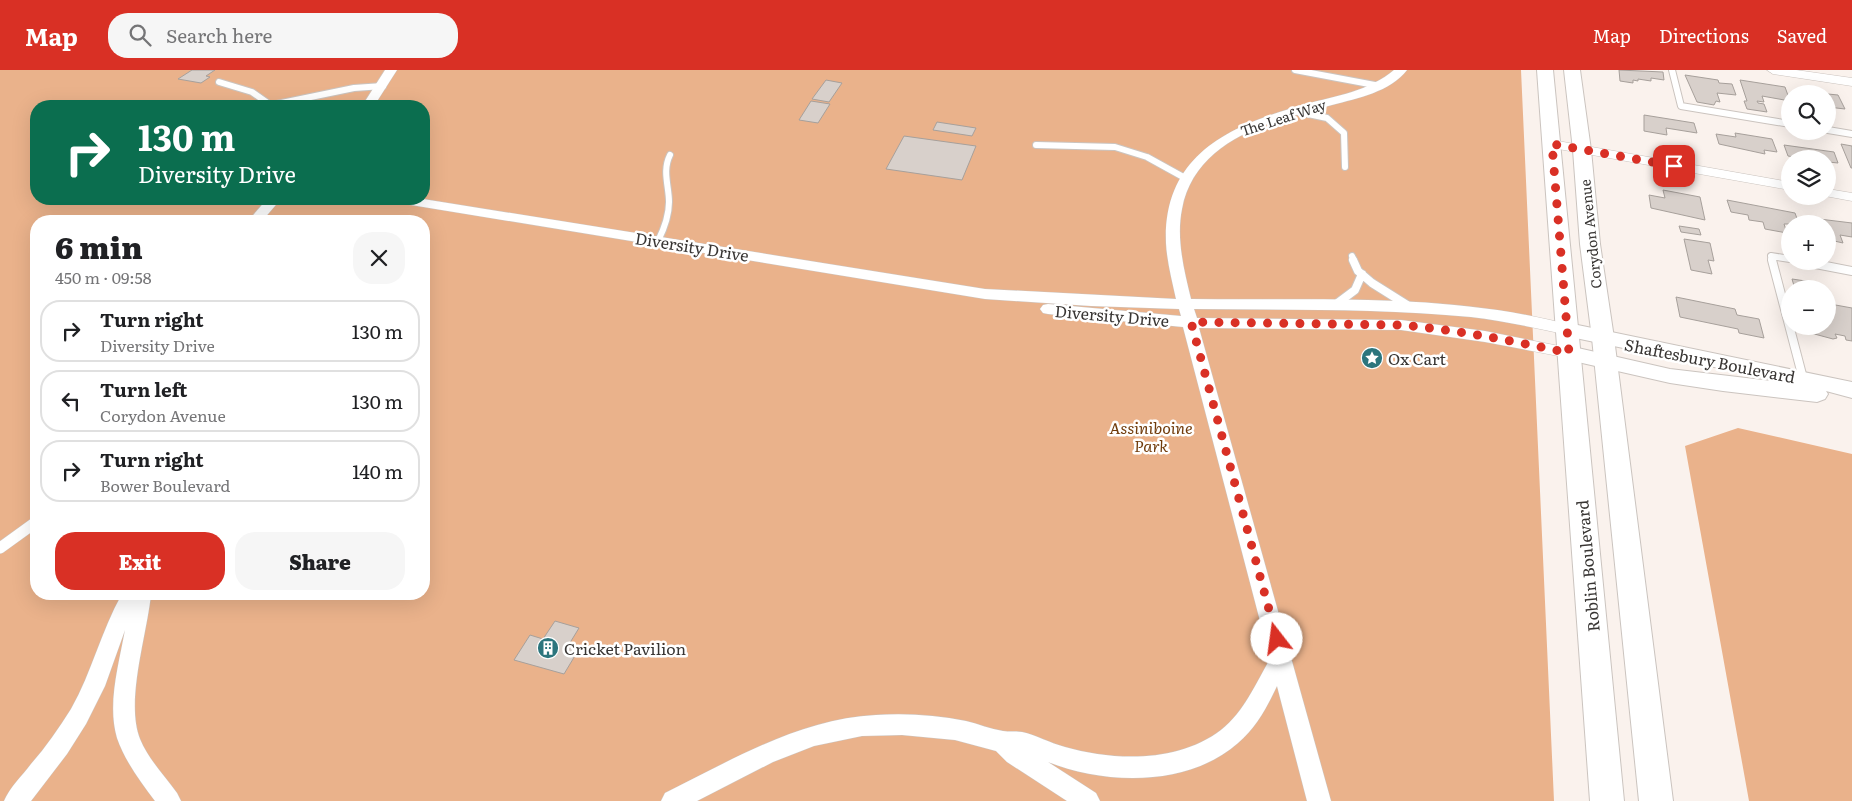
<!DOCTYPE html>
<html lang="en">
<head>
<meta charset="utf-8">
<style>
	:root { --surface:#fff; --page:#f6f6f6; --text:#202124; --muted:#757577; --line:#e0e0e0; --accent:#d93025 }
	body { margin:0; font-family:Literata,serif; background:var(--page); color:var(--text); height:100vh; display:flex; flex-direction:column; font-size:19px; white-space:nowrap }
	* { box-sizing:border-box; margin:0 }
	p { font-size:16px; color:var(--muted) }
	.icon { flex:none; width:28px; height:28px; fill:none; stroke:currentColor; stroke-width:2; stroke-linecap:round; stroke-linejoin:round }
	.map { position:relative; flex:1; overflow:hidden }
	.drawer { position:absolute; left:30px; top:145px; width:400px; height:385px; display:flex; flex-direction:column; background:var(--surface); border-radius:20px; box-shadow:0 5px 20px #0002 }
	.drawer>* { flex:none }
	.hud { position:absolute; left:30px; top:30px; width:400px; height:105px; border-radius:20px; box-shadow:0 5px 20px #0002; background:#0b6e4f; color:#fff; overflow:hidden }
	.buttons { position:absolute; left:1781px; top:15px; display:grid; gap:10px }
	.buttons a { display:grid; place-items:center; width:55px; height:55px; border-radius:50%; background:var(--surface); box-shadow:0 5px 20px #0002; font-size:25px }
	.pin { position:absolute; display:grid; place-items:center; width:42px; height:42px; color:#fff; margin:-21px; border-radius:10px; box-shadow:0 2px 8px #0006 }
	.me { position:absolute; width:55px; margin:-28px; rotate:345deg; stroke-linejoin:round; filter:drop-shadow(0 0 4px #0008) }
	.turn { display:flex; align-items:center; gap:18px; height:105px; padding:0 25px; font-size:22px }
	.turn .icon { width:65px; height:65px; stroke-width:2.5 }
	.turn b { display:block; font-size:35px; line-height:42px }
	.round { display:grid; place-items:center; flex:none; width:52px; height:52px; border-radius:20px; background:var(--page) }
	.head { display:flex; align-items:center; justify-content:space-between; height:85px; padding:0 25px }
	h1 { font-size:30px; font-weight:800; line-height:38px }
	.primary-button { display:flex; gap:10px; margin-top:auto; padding:10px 25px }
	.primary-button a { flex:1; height:58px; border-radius:20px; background:var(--accent); color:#fff; font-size:20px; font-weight:800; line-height:58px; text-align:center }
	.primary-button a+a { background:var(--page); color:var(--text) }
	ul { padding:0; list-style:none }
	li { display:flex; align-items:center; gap:15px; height:62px; margin:0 10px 8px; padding:0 15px; border:2px solid var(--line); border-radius:20px }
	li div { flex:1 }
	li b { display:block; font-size:19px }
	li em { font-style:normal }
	header { display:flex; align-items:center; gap:30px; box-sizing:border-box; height:70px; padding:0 25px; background:var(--accent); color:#fff }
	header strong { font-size:24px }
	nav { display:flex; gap:28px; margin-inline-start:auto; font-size:18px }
	.search { width:350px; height:45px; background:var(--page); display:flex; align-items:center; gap:12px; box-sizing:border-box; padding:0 18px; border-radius:20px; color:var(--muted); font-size:19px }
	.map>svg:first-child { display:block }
	.green { fill:#eab28b; fill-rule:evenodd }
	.building { fill:#d8d0cb; stroke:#a7a09b }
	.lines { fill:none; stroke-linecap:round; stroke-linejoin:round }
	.service-far2-casing { stroke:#cbc4bf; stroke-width:8 }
	.service-far1-casing { stroke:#cbc4bf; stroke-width:10 }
	.service-casing { stroke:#cbc4bf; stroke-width:12 }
	.minor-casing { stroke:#cbc4bf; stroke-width:1 }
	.tertiary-casing { stroke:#cbc4bf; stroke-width:2 }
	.secondary-casing { stroke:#cbc4bf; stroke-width:2 }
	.service-far2 { stroke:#fff; stroke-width:6 }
	.service-far1 { stroke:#fff; stroke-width:8 }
	.service { stroke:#fff; stroke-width:11 }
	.minor { fill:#fff; fill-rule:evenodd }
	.tertiary { fill:#fff; fill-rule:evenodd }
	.secondary { fill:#fff; fill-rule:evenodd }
	.route { stroke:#d93025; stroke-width:9; stroke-dasharray:0 16.2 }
	.labels { text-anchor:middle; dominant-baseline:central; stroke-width:5; stroke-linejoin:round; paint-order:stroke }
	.far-street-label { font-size:14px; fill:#383533; stroke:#fff }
	.street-label { font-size:16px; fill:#383533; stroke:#fff }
	.poi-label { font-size:16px; fill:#383533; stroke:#fff; text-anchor:start }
	.park-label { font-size:16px; font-style:italic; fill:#713c0c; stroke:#fff }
</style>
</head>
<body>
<header>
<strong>Map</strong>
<div class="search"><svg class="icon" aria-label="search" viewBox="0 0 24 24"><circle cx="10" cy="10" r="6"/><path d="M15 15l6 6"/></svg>Search here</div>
<nav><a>Map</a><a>Directions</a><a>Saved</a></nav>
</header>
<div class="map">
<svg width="1852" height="731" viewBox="0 0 1852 731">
	<rect width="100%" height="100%" fill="#faf2ed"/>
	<path class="green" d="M0,0H1521L1554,731H0ZM36,36H424V129H36ZM36,151H424V524H36Z
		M1738,358L1852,384V731H1749L1685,376Z"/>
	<path class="building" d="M192,0H215L206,6L210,7L201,13L178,9Z
		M1619,0L1663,2L1664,10L1651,8V11L1638,9V11L1633,10V13L1620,11Z
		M1685,5L1718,10L1719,13L1732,14L1736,25L1717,23L1720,32L1716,31L1714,35L1697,32Z
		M826,10L842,13L829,32L812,29Z
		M1740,10L1785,17L1790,31L1762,26L1764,32L1757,31L1758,33L1764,34L1767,42L1747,39L1744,31H1747Z
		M1828,24L1838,25L1845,39L1828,37Z
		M811,31L830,34L818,53L799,50Z
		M1644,45L1694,53L1697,63L1666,58L1667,65L1644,61Z
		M937,52L976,58L972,66L933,60Z
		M1735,63L1772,69L1777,82L1764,80L1765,84L1719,74L1716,64L1736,67Z
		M904,66L976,76L962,110L886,99Z
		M1841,74L1852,76V98H1851Z
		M1784,75L1834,82L1838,93L1828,92V89H1806L1788,86Z
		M1663,120L1700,127L1705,150L1651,138L1649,125L1665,128Z
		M1727,130L1795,143L1799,154H1784L1787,163L1765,159L1763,152L1749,150L1748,145L1731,142Z
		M1811,148L1852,153V167L1840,165L1843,173L1830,170L1828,154H1813Z
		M1679,156L1699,159L1701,165L1681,162Z
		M1684,169L1710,173L1714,191L1708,190L1712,204L1691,200Z
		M1792,209L1819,213L1820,219H1795Z
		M1676,227L1735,239L1737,245L1759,249L1764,268L1739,263L1738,259L1680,247Z
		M1830,234L1852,238V271L1846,270L1845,266L1835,264L1837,268L1833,269L1807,262L1806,256H1828V236L1831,237Z
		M555,551L579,558L568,576L579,579L564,604L514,590L530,565L543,569Z"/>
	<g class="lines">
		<g class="service-far2-casing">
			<path id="service-far2" d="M1295,0L1380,16
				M1672,0L1681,36L1790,54
				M219,12L252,22L269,34
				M267,36L354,18L383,16
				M1294,41L1327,48L1344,63L1345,97
				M1828,60L1852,64
				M1036,75L1115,77L1147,87L1185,108
				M658,171C664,159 669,146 669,132C669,116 662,101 670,85
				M1352,186L1354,191
				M1772,191L1771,186L1790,189"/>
		</g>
		<g class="service-far1-casing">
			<path id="service-far1" d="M1353,190L1358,201L1372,213L1407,235
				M1772,190L1804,312
				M1800,191L1852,201
				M1335,235L1355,220L1362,204"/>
		</g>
		<g class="service-casing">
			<path id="service" d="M0,478L36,452"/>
		</g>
		<g class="minor-casing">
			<path id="minor" d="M385,0H397L374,36H362Z
				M1394,0H1407C1390,22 1358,28 1332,35C1273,50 1195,69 1182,139C1176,169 1184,200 1191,229C1318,231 1450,222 1574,256L1576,260L1574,264L1568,265C1536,258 1504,251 1471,247C1379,238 1286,240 1194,239L1197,248L1401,250L1485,261L1569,278L1575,279L1577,283L1575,287L1569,288L1485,272L1401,260L1199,258L1331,731H1307L1277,616C1267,637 1256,658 1238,673C1188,717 1106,715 1048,692L1096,723L1100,731H1067L1007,692L996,681L955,670L902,665L862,666L814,676L773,692L697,731H661L665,723C732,690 799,649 876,645C906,643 936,645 966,651C979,654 990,659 1003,661C1009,662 1015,661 1022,662C1036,665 1050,673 1065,677C1114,691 1178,693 1221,660C1244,642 1256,613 1270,589L1183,257L1048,244L1043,243L1040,239L1043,235L1048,234L1181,246L1179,239L1091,236L985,229L399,133L394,132L392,129H423L985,219L1176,229C1172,210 1167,192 1166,173C1163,83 1232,55 1306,34C1336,26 1369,21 1394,0Z
				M1767,0H1796L1852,8V16L1773,4Z
				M1552,70L1790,112V120L1547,77L1546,74L1547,71Z
				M1828,119L1852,123V131L1825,126H1828Z
				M267,129H281L262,151H248Z
				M122,524H151C147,565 125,631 140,669C148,689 165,706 177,723L181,731H155C140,711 125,691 117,668C107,634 119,594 125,560L105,616L86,654L67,684L31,731H4C10,717 22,706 31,694C46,677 59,658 71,639C92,602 101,561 122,524Z"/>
		</g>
		<g class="tertiary-casing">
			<path id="tertiary" d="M1568,253L1852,312V328L1826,321L1828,324L1825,329L1817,332L1723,321L1670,313L1569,290L1562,288L1559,283L1562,278L1569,276L1670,299L1796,314L1561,265L1558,260L1561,255Z"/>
		</g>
		<g class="secondary-casing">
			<path id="secondary" d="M1537,0H1553L1624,731H1590Z
				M1564,0H1580L1591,80L1600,174L1614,268L1673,731H1639L1592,268L1580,174L1573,80Z"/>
		</g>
		<use href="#service-far2" class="service-far2"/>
		<use href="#service-far1" class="service-far1"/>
		<use href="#service" class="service"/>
		<use href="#minor" class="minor"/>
		<use href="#tertiary" class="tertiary"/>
		<use href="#secondary" class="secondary"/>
	</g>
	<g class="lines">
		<path class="route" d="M1277,569L1191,252L1401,255C1458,260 1513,271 1569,283L1552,74L1674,96"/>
	</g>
	<defs>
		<g id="sight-disc" transform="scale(1.125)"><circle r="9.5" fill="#2c757d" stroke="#fff"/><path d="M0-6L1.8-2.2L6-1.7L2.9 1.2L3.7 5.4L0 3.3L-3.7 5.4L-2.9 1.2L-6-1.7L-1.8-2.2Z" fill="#fff"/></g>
		<g id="building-disc" transform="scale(1.125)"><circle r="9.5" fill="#2c757d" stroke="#fff"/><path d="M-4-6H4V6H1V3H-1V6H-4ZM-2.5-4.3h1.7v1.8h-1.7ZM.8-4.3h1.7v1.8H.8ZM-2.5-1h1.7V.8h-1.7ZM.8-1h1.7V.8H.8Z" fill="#fff"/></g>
	</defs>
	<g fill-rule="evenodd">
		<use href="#sight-disc" x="1372" y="288"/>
		<use href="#building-disc" x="548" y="578"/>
	</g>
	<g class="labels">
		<g class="far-street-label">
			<text transform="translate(1283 47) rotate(-18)">The Leaf Way</text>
			<text transform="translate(1590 164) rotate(-96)">Corydon Avenue</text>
		</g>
		<g class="street-label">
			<text transform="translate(692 176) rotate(9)">Diversity Drive</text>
			<text transform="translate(1112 245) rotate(5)">Diversity Drive</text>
			<text transform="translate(1710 290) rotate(11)">Shaftesbury Boulevard</text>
			<text transform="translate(1587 496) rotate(-95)">Roblin Boulevard</text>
		</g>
		<g class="poi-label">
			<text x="1388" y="288">Ox Cart</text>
			<text x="564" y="578">Cricket Pavilion</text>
		</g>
		<g class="park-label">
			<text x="1151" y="357">Assiniboine<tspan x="1151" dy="18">Park</tspan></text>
		</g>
	</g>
</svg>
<div class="buttons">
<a><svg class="icon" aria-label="search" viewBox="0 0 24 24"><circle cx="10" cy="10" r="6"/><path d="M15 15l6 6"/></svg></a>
<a><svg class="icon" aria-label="layers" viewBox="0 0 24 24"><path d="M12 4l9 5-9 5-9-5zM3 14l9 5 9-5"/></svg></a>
<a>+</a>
<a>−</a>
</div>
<div class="pin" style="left:1674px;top:96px;background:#d93025"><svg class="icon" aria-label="arrive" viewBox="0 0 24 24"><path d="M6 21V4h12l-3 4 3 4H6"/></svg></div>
<svg class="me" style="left:1277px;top:569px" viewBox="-20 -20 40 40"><circle r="19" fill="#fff"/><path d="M0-13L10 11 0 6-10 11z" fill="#d93025"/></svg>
<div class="hud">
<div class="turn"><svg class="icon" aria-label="right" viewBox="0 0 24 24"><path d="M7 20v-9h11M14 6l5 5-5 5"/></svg><div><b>130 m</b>Diversity Drive</div></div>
</div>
<section class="drawer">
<div class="head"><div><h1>6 min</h1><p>450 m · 09:58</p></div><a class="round"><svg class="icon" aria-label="close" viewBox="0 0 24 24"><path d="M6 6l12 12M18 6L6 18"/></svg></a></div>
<ul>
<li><svg class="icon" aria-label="right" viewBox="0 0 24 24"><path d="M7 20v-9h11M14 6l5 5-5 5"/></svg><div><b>Turn right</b><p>Diversity Drive</p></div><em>130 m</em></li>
<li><svg class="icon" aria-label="left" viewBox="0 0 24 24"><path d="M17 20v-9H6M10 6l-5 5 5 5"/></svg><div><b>Turn left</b><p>Corydon Avenue</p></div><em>130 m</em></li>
<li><svg class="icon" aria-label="right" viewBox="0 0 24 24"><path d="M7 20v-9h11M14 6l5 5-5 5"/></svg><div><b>Turn right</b><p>Bower Boulevard</p></div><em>140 m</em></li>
</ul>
<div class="primary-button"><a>Exit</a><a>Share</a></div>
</section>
</div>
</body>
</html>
